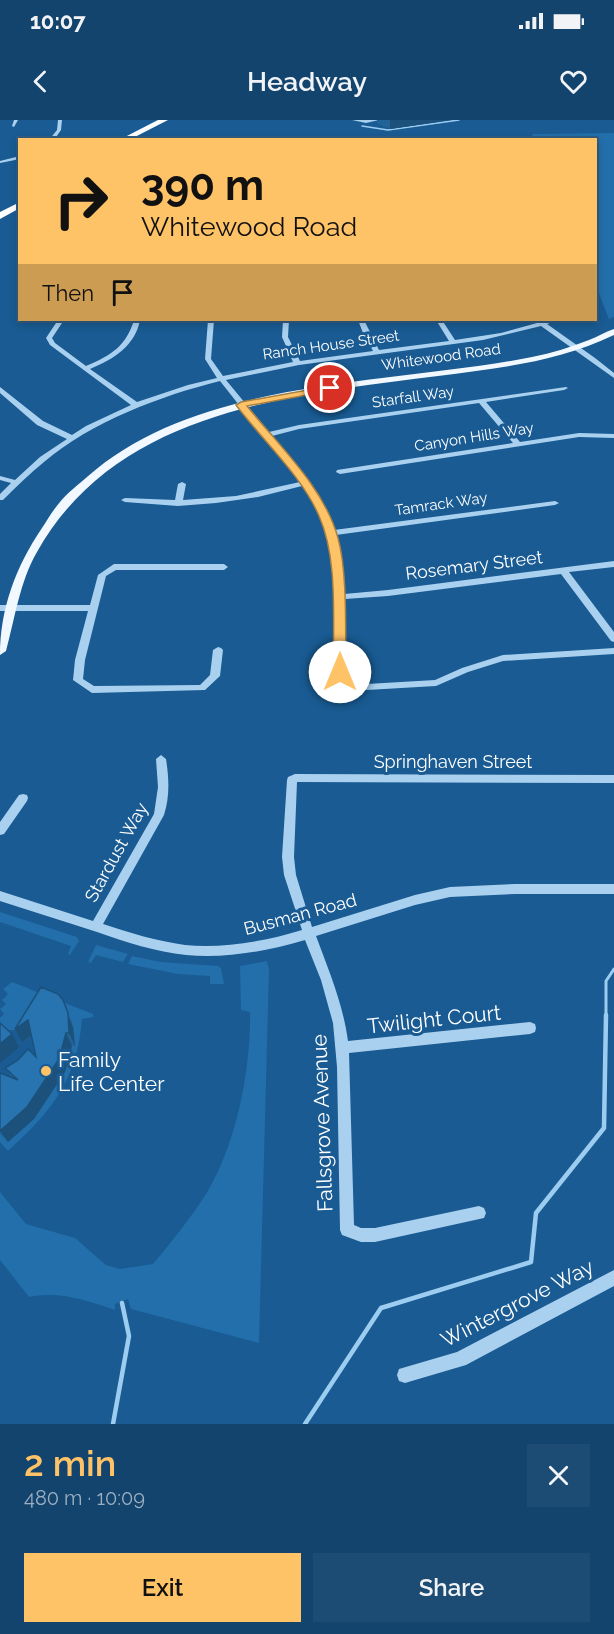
<!DOCTYPE html>
<html lang="en">
<head>
<meta charset="utf-8">
<style>
	:root { --surface:#13446e; --page:#1c4b73; --text:#f1f3f6; --muted:#9db0c2; --line:#325c81; --accent:#ffc367 }
	body { margin:0; font-family:Raleway,sans-serif; background:var(--page); color:var(--text); height:100vh; display:flex; flex-direction:column; font-size:22px; white-space:nowrap }
	* { box-sizing:border-box; margin:0 }
	p { font-size:20px; color:var(--muted) }
	.icon { flex:none; width:33px; height:33px; fill:none; stroke:currentColor; stroke-width:2; stroke-linecap:round; stroke-linejoin:round }
	.map { position:relative; height:1304px; overflow:hidden }
	.drawer { display:flex; flex-direction:column; background:var(--surface); flex:1 }
	.drawer>* { flex:none }
	.top-card { position:absolute; left:18px; top:18px; width:579px; height:183px; border-radius:0px; box-shadow:0 3px 9px #0003,0 0 0 2px var(--line); background:#ffc367; color:#111; overflow:hidden }
	.pin { position:absolute; display:grid; place-items:center; width:51px; height:51px; color:#fff; margin:-26px; border:3px solid #fff; border-radius:50%; box-shadow:0 2px 6px #0007 }
	.me { position:absolute; width:66px; margin:-33px; rotate:0deg; stroke-linejoin:round; filter:drop-shadow(0 0 4px #0008) }
	.turn { display:flex; align-items:center; gap:21px; height:126px; padding:0 24px; font-size:27px }
	.turn .icon { width:78px; height:78px; stroke-width:2.5 }
	.turn b { display:block; font-size:42px; line-height:51px }
	.then { display:flex; align-items:center; height:57px; padding:0 24px; background:#0003; gap:12px; font-size:22px }
	.round { display:grid; place-items:center; flex:none; width:63px; height:63px; border-radius:0px; background:var(--page) }
	.headline { display:flex; align-items:center; justify-content:space-between; height:102px; padding:0 24px }
	h1 { font-size:36px; font-weight:600; line-height:45px; color:var(--accent) }
	.cta { display:flex; gap:12px; margin-top:auto; padding:12px 24px }
	.cta a { flex:1; height:69px; border-radius:0px; background:var(--accent); color:#111; font-size:24px; font-weight:600; line-height:69px; text-align:center }
	.cta a+a { background:var(--page); color:var(--text) }
	.status { display:flex; justify-content:space-between; align-items:center; height:42px; padding:0 30px; background:var(--surface); direction:ltr }
	.status svg { height:16px; fill:currentColor }
	header { display:flex; justify-content:space-between; align-items:center; height:78px; padding:0 24px; background:var(--surface); font-size:27px; font-weight:600 }
	.map>svg:first-child { display:block }
	.green { fill:#226fab }
	.lines { fill:none; stroke-linecap:round; stroke-linejoin:round }
	.stream-far2 { stroke:#9ccdf1; stroke-width:1.5 }
	.stream-far1 { stroke:#9ccdf1; stroke-width:3 }
	.stream { stroke:#9ccdf1; stroke-width:4.5 }
	.minor { fill:#a9d0ef; fill-rule:evenodd }
	.major { fill:#f1f8ff; fill-rule:evenodd }
	.highway { fill:#fff; fill-rule:evenodd }
	.wall { fill:#226497 }
	.shaded-wall { fill:#1c517b }
	.building { fill:#2874b0; stroke:#1c517b; stroke-width:1.5 }
	.route { fill:#ffc367; stroke:#a67f43; stroke-width:1.5 }
	.poi-dot { fill:#ffc367; stroke:#195b92; stroke-width:2 }
	.labels { text-anchor:middle; dominant-baseline:central; stroke-width:6; stroke-linejoin:round; paint-order:stroke }
	.far-street-label { font-size:15px; fill:#fff; stroke:#195b92 }
	.street-label { font-size:18px; fill:#fff; stroke:#195b92 }
	.near-street-label { font-size:21px; fill:#fff; stroke:#195b92 }
	.near-poi-label { font-size:21px; fill:#fff; stroke:#195b92; text-anchor:start }
</style>
</head>
<body>
<div class="status"><b>10:07</b><svg viewBox="0 0 49 12"><path d="M0 12V9h3v3zM5 12V6h3v6zM10 12V3h3v9zM15 12V0h3v12zM26 1h20v11H26zM47 4h2v5h-2z"/></svg></div>
<header><svg class="icon" aria-label="back" viewBox="0 0 24 24"><path d="M15 5l-7 7 7 7"/></svg>Headway<svg class="icon" aria-label="heart" viewBox="0 0 24 24"><path d="M12 20l-8-8c-3-5 5-10 8-4 3-6 11-1 8 4z"/></svg></header>
<div class="map">
<svg width="614" height="1304" viewBox="0 0 614 1304">
	<rect width="100%" height="100%" fill="#195b92"/>
	<path class="green" d="M614,13V197L609,199L596,166V20L534,19L532,14Z
		M0,792L77,817L79,821L70,835L68,834L71,826L0,802Z
		M96,825L128,834L123,842L96,835L91,843L88,842Z
		M132,836L161,842L218,846L221,848L224,864H210V856L178,854L128,844Z
		M267,841L269,850L259,1223L131,1189L128,1179L115,1184V1190C84,1180 61,1171 29,1177L0,1140V1072L26,1104L75,1118L106,1145L120,1149L153,1144C172,1121 190,1099 206,1074C236,1025 251,950 250,892L241,890L240,846Z
		M12,862L93,894V897L82,899C77,960 52,991 8,1031L0,1022V961C46,956 47,898 3,912L0,909V898L4,894L0,889L6,884L2,880L8,874L3,869Z"/>
	<g class="lines">
		<path class="stream-far2" d="M362,6L388,10L459,0"/>
		<path class="stream-far1" d="M606,897V861L614,849"/>
		<path class="stream" d="M113,1304L129,1216L122,1183
			M305,1304L381,1188L531,1142L536,1093L604,1008L606,895"/>
		<path class="minor" d="M14,0H18L14,7L12,6Z
			M58,0H62L61,10L54,20H49L57,10Z
			M352,0H379L366,3Z
			M20,36V39L0,43V41Z
			M58,200H64L52,218L55,223L86,246C112,235 126,226 134,200H140C135,226 114,239 90,249L137,282L188,265L217,258L205,239L208,200H214L211,239L223,256L293,242L282,217L283,200H289L288,217L300,241L373,231L363,213L358,200H364L379,230L449,221L436,200H442L455,220L501,213L548,200H556L555,201L547,204L595,238L614,253V258L541,206L483,220L299,245L226,260L269,312L299,305L566,267L568,268L564,270L486,282L520,322L579,313L614,314V318L579,317L340,354L336,352L337,350L513,323L479,283L299,309L272,316L316,374L334,410L555,381L559,383L555,385L336,415L340,432L344,474L388,470L614,441V447L569,452L614,512V522L611,521L561,454L388,476L345,479V552L351,561L367,564L435,560L462,548L503,535L614,528V534L503,541L468,552L436,566L367,570L345,566L335,552L336,484V479L334,477L335,475C334,432 326,401 302,366L258,377L216,383L178,386L125,382L121,380L125,378L175,380L178,364L182,362L186,364L183,380L236,376L300,362L220,261C160,276 91,302 44,342C29,354 16,367 3,380H0V374L11,363L0,360V356L15,360L40,337L67,319L37,305L0,273V267L43,301L72,315L86,306L131,285L50,225L46,218Z
			M114,444H224L228,447L224,450H116L106,456L85,540L83,559L94,566L200,565L210,555L213,530L218,527L221,528L223,530L220,556L205,570L92,573L73,560L75,540L88,491H0V485H90L98,455Z
			M161,635L166,639C169,658 170,676 164,695L103,804C130,813 157,821 185,825C222,829 267,821 302,810L284,755L282,737L287,660L288,657L295,654L614,655V663L297,662L294,737L296,755L312,807L415,775L450,767L515,764H614V774H515L450,777L415,785L316,816C329,851 343,884 348,921L530,902L535,904L536,908L535,912L530,914L349,933L354,1105L361,1108H375L479,1086L484,1088L486,1093L484,1098L375,1122H361L342,1115L340,1110L337,947L333,903L321,860L305,820C268,831 225,839 186,835C156,832 126,822 97,812C65,802 32,791 0,781V771L93,801L154,694L158,667L156,639Z
			M23,674L27,675L28,678L27,681L4,714L0,715V702L19,675Z
			M614,1150V1166L466,1245L405,1263L399,1261L397,1255L399,1249L457,1232Z"/>
		<path class="major" d="M614,209V215C558,242 499,248 438,256C292,275 117,289 37,432C20,461 15,498 6,531L0,535C0,489 16,446 42,408C48,399 53,390 60,382C67,373 78,365 87,357C199,257 392,265 532,237C552,233 571,227 589,220C597,217 605,212 614,209Z"/>
		<path class="highway" d="M158,0H168L129,20H119Z
			M20,82V88L0,99V92Z"/>
	</g>
	<path class="wall" d="M377,0H451L390,9L377,3Z
		M63,880L73,907L75,926H72L65,952L34,999L8,1022L0,1014V953L11,957L5,948L36,937L32,916L22,922Z"/>
	<path class="shaded-wall" d="M390,0H451L390,9Z
		M63,880L73,907L75,926L69,913Z
		M28,900L35,913L22,922L15,909Z
		M66,913L72,926L65,952L34,999L8,1022L0,1011Z
		M12,914L19,927L0,943V924Z"/>
	<path class="building" d="M41,867L58,874L63,880L68,893L69,913H66L59,939L27,987L0,1011V953L18,960L5,948L18,940L28,929L36,937L28,900L15,909Z
		M0,903L12,914L0,924Z"/>
	<path class="route" d="M330,266H334V270L247,286C279,326 324,367 338,418C348,454 345,514 346,552L340,556L334,552C332,503 339,441 319,396C302,356 262,320 236,285L241,282Z"/>
	<circle class="poi-dot" cx="46" cy="951" r="6"/>
	<g class="labels">
		<g class="far-street-label">
			<text transform="translate(331 225) rotate(-8)">Ranch House Street</text>
			<text transform="translate(441 237) rotate(-8)">Whitewood Road</text>
			<text transform="translate(413 277) rotate(-8)">Starfall Way</text>
			<text transform="translate(474 317) rotate(-9)">Canyon Hills Way</text>
			<text transform="translate(441 384) rotate(-8)">Tamrack Way</text>
		</g>
		<g class="street-label">
			<text transform="translate(474 445) rotate(-7)">Rosemary Street</text>
			<text x="453" y="641">Springhaven Street</text>
			<text transform="translate(116 732) rotate(-61)">Stardust Way</text>
			<text transform="translate(300 794) rotate(-15)">Busman Road</text>
		</g>
		<g class="near-street-label">
			<text transform="translate(434 899) rotate(-6)">Twilight Court</text>
			<text transform="translate(322 1003) rotate(-92)">Fallsgrove Avenue</text>
			<text transform="translate(517 1183) rotate(-27)">Wintergrove Way</text>
		</g>
		<g class="near-poi-label">
			<text x="58" y="939">Family<tspan x="58" dy="24">Life Center</tspan></text>
		</g>
	</g>
</svg>
<div class="pin" style="left:330px;top:268px;background:#d93025"><svg class="icon" aria-label="arrive" viewBox="0 0 24 24"><path d="M6 21V4h12l-3 4 3 4H6"/></svg></div>
<svg class="me" style="left:340px;top:552px" viewBox="-20 -20 40 40"><circle r="19" fill="#fff"/><path d="M0-13L10 11 0 6-10 11z" fill="#ffc367"/></svg>
<div class="top-card">
<div class="turn"><svg class="icon" aria-label="right" viewBox="0 0 24 24"><path d="M7 20v-9h11M14 6l5 5-5 5"/></svg><div><b>390 m</b>Whitewood Road</div></div>
<div class="then">Then<svg class="icon" aria-label="arrive" viewBox="0 0 24 24"><path d="M6 21V4h12l-3 4 3 4H6"/></svg></div>
</div>
</div>
<section class="drawer">
<div class="headline"><div><h1>2 min</h1><p>480 m · 10:09</p></div><a class="round"><svg class="icon" aria-label="close" viewBox="0 0 24 24"><path d="M6 6l12 12M18 6L6 18"/></svg></a></div>
<div class="cta"><a>Exit</a><a>Share</a></div>
</section>
</body>
</html>
